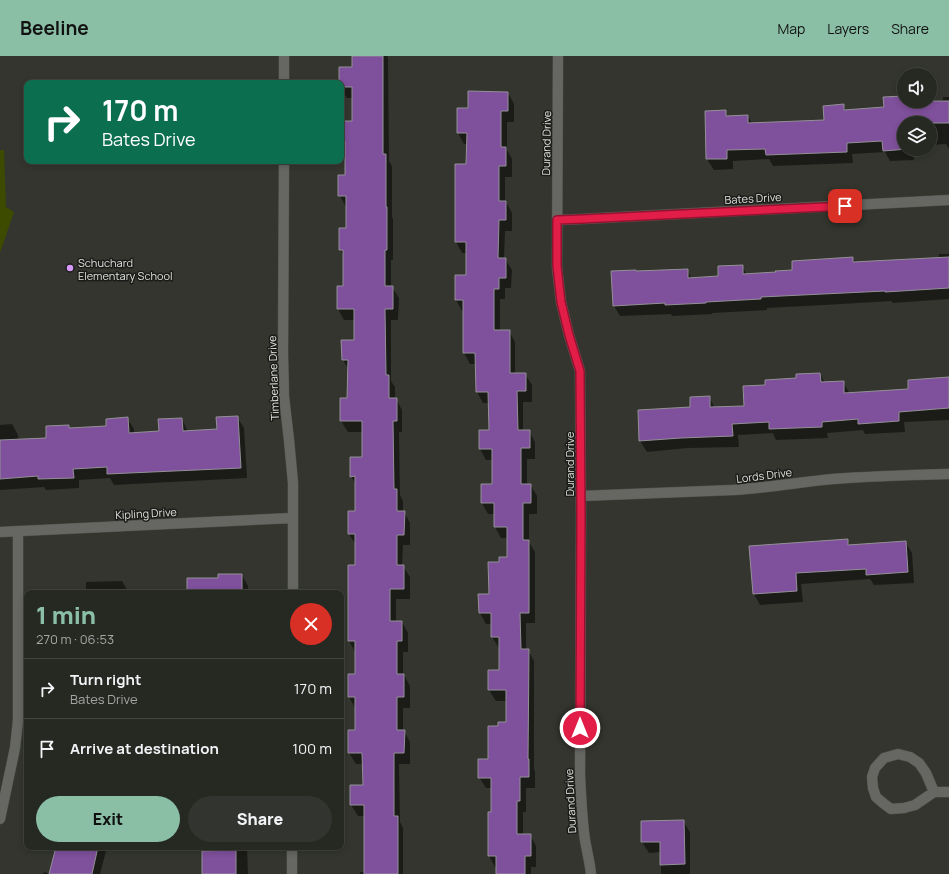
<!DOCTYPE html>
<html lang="en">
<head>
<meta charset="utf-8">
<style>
	:root { --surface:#262822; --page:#32342f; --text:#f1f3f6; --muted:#a4a6a5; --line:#424440; --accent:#8abfa5 }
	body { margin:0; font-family:Manrope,sans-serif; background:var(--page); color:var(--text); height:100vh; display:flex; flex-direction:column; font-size:15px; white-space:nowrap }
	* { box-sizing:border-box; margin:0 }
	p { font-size:13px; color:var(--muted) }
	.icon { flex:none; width:22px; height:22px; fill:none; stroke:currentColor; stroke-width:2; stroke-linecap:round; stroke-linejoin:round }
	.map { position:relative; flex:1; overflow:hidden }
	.details { position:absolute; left:24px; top:534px; width:320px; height:260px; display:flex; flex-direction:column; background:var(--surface); border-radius:8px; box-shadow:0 2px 6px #0003,0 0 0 1px var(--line) }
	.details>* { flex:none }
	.hud { position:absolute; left:24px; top:24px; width:320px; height:84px; border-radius:8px; box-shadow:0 2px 6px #0003,0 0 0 1px var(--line); background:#0b6e4f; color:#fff; overflow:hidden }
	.controls { position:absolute; left:897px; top:12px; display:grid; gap:8px }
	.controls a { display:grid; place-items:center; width:40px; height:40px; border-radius:50%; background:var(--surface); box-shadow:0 2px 6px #0003,0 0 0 1px var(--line); font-size:20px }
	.pin { position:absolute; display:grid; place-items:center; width:34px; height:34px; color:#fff; margin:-17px; border-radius:8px; box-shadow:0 2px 6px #0006 }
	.me { position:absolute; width:44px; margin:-22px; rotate:0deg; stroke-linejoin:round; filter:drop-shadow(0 0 3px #0008) }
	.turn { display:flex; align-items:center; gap:14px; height:84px; padding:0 12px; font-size:18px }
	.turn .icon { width:52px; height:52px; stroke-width:2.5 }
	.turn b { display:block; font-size:28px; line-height:34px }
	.round { display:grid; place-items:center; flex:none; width:42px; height:42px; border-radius:21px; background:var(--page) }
	.head { display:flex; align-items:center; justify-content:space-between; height:68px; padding:0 12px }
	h1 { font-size:24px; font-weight:800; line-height:30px; color:var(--accent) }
	.button { display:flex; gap:8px; margin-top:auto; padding:8px 12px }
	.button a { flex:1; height:46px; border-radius:24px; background:var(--accent); color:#111; font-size:16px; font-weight:800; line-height:46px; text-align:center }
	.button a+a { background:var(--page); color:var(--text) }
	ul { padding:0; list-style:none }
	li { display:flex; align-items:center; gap:12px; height:60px; padding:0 12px; border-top:1px solid var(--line) }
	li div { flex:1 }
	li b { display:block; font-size:15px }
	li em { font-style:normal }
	header { display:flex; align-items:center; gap:24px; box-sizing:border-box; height:56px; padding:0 20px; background:var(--accent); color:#111 }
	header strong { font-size:19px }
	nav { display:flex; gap:22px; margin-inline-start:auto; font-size:14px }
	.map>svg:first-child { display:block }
	.green { fill:#3d4b00 }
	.shadow { fill:#0007 }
	.building { fill:#7f509b; stroke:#949097 }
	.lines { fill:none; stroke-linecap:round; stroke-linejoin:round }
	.street-casing { stroke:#4f514a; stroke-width:11 }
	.street { stroke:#666763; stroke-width:10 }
	.route-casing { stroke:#92132f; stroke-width:10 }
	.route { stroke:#e11d48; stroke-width:7 }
	.poi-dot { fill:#d69bfa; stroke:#1b1c19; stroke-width:1.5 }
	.labels { text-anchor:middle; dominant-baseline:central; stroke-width:3; stroke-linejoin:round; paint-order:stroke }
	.street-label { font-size:11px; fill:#dfe1dc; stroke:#1b1c19 }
	.poi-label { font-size:11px; fill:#dfe1dc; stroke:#1b1c19; text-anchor:start }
</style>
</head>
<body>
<header>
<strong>Beeline</strong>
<nav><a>Map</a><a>Layers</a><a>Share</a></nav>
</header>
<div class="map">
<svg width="949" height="818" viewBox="0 0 949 818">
	<rect width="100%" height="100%" fill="#33352e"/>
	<path class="green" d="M0,94H4L6,151L14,156L0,197Z"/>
	<path class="shadow" d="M353,0H387L388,2L389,105L392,110V161L393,163V204H391V231H392L399,242L398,264H391V325L395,331V343H396L402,354V376H399L400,439L403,445V456H404L410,467V489H403L402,510H403L410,521V543H396V566H402L408,577V596H403V619H404L410,630V652H403V675H404L410,686V708H399L400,766L403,772V818H360V816H365V760H358L351,749L364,730L363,708H356L349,697L356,675L355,652L349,641V619H356L355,596L349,585L356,510V489L349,478V456H356V429L351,420L363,402V376H348L341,365L348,343L349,314L343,304L342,285H355V264H344L338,253L344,231V200L340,193L347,173V151H346L340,140L346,120V94L341,85V66H353V42H347L341,32L340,27L353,12Z
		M508,37L514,48V66H507V94L512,103V121H505V146H506L512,157V175H505L504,203H505L512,214L511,232H505V243H500V275H509L515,286V318H525L532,329V346H523V375H529L535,386V403H527V430H531L537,440V458H529V486L535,496V567H526V594H528L534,605V713L535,715V732H526V756H523V779H530L536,790V811H531V818H497V811H495L489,800L492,757V732H486L479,721L489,704L499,671L507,667V645H496L489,634L500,616V592H499L492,581V568H486L480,557L490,539L500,507L508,502V482H501L495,471V458H488L482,447V430H493V404H486L480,393L490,375L489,347H483L477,336L476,308H470L464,297V255H462L456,244L467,220V197H462L456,186L467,109V88H464L458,77L469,54Z
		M943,41H949V93L946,88L930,89V67H904V93H913L914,104L890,105L885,96L852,98L853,107L773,110L769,103L733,105V113L714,114L707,103L706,56H725L728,61L748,60L752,68L825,65L843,49L846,54L885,51L904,45H930L943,44Z
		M939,198H949V243L892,247V245L824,249L767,252V254L712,257V258L672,260L671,258L620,260L614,250L636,216L687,214L692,223L719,221L742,210L747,219L793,215L853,202L856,207L939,202Z
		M820,318L825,327L843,326L850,338L909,334L949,323V364L904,366L905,376L865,378L863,374L827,377L828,382L776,384L773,377L738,379L739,391L687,392L647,396L640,385L691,352L709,341L715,352L745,351L766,330Z
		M237,361L244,372L247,422L114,429L110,422L79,424V432L46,434L44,431L0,434V369L12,368L18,379V385L47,383L69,370L70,373L107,371L127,362L134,373V377L160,376L182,363L188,376L218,374Z
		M847,484L850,490L905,486L912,497L914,527L874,529L870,523L801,528L803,546L760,549L754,538L750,491Z
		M242,519L248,530V537H188L219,523Z
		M122,525L129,537H83V534H86V526Z
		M683,765L690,776V818H661V796L649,797L642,786Z
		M56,791H107L100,818H43L44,816L51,818L56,792Z
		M209,791H247L248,818H194H203L209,795Z"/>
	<path class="building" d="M352,0H383V98H386V151H387V194H385V230H393V253H385L386,319H389V342H397V365H393L394,433H397V455H405L404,479H397V509H404V533H390V565H402V585H397V618H404V641H397V674H405L404,697H394V760H398V818H364V749H350V729H363L362,697H348V674H355V641H348V618H355V585H348V509H355V478H348V455H355V420L350,421V401H362V365H340V342H347L348,304H342L341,284H354V253H337V230H343V194H339V172H346V140H338V119H345V85H341V65H352V31H341V27H339V11H352Z
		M468,35L508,36V55H501V91H506V110H499V145H506V164H499L498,202H506V222H499V233H494V274H510V317H526V335H517L518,374H530V392H521V428H531V447H523V484H529V557H520L521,593H529L528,703H529V721H520V745H517V778H531V800H525V818H496V800H488V756H491V722H478V703H488V670H498V666H506V634H488V614H499V581H491V557H479L478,538H489L488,506H499V501H507V471H494V447H481V428H492V393H479V374H489L488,336H476L475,297H463V244H455V219H466V186H455V108H466L467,77H457V52H468Z
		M904,40V45H949V67H904V93H908L883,95L882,85L847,87V96L766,99L765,93L727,94V103H706L705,55L726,54V60L748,59V67L824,64L823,50L844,48V54L884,51L883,41Z
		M853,201V206L949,201V232L885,236V235L761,241V243L706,246V247L665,249V247L613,250L611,215L636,214V215L688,213V222L718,220V210L743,209V218L776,216L775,215L792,214V205Z
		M820,317L821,326L844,325V337L908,333V324L949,321V352L899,356V365L858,368V363L822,366V371L769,373V366L732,368L733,380L681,382L639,385L638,354L690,351V341L710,340V351L744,350L743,330L765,329V324L796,322V318Z
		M238,360L241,412L107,418V411L73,413L74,422L38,423V420L0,423V384L46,382V370L69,369V372L106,370V363L128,361L129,377L159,375L158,363L182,362L183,375L217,373L216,361Z
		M848,483V489L906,485L908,516L866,519V513L796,517L797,535L753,538L749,490Z
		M218,518H242V537H187V522H218Z
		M684,764L685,808L660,809V786H641V765Z
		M56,791H98L92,818H49Z
		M236,794V818H202V795Z"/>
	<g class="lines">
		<g class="street-casing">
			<path id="street" d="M558,0L557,211L561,246L569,279L580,315L581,463L580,719C581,741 582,763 585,784C587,796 590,807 591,818
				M284,27V0
				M284,105L283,298L284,341L289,384L293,427V537
				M557,164L582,163L949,144
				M581,440L733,434C766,432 800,426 833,423C872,420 910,419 949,418
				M0,476L293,462
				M934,736L926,717L919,707L910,701L898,698L884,702L875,712L872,721L873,732L876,741L883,747L891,753L904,752L915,749L934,736H949
				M0,763L15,692L18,664V475
				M292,818V791"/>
		</g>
		<use href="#street" class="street"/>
	</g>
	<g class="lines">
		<g class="route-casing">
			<path id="route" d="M580,672L581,463L580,315L569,279L561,246L557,210V164L582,163L845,150"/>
		</g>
		<use href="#route" class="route"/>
	</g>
	<circle class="poi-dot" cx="70" cy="212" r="4"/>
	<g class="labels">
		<g class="street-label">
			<text transform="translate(546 87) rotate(-89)">Durand Drive</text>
			<text transform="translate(753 142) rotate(-3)">Bates Drive</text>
			<text transform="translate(273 322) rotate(-92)">Timberlane Drive</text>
			<text transform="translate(569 408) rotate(-90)">Durand Drive</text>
			<text transform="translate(764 419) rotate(-7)">Lords Drive</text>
			<text transform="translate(146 457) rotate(-3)">Kipling Drive</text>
			<text transform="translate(570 745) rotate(-93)">Durand Drive</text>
		</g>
		<g class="poi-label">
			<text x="78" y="206">Schuchard<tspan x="78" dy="13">Elementary School</tspan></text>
		</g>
	</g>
</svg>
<div class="controls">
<a><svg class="icon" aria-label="sound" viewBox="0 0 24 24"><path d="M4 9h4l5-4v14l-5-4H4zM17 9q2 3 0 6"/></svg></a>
<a><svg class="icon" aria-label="layers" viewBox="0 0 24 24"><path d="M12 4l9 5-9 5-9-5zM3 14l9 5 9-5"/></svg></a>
</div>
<div class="pin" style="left:845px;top:150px;background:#d93025"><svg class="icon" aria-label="arrive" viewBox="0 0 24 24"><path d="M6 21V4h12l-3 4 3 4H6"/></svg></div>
<svg class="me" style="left:580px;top:672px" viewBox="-20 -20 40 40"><circle r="17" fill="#e11d48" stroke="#fff" stroke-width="3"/><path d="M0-11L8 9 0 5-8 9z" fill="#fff"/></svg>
<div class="hud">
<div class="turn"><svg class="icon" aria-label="right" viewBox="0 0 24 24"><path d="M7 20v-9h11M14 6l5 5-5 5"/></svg><div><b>170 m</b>Bates Drive</div></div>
</div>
<section class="details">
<div class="head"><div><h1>1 min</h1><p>270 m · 06:53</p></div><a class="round" style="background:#d93025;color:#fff"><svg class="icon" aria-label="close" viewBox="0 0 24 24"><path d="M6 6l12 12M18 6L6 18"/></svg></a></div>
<ul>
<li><svg class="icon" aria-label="right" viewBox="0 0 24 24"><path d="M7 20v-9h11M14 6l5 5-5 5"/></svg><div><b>Turn right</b><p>Bates Drive</p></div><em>170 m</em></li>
<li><svg class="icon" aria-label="arrive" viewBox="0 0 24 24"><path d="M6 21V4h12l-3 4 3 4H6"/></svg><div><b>Arrive at destination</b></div><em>100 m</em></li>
</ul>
<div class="button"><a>Exit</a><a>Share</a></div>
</section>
</div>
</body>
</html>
